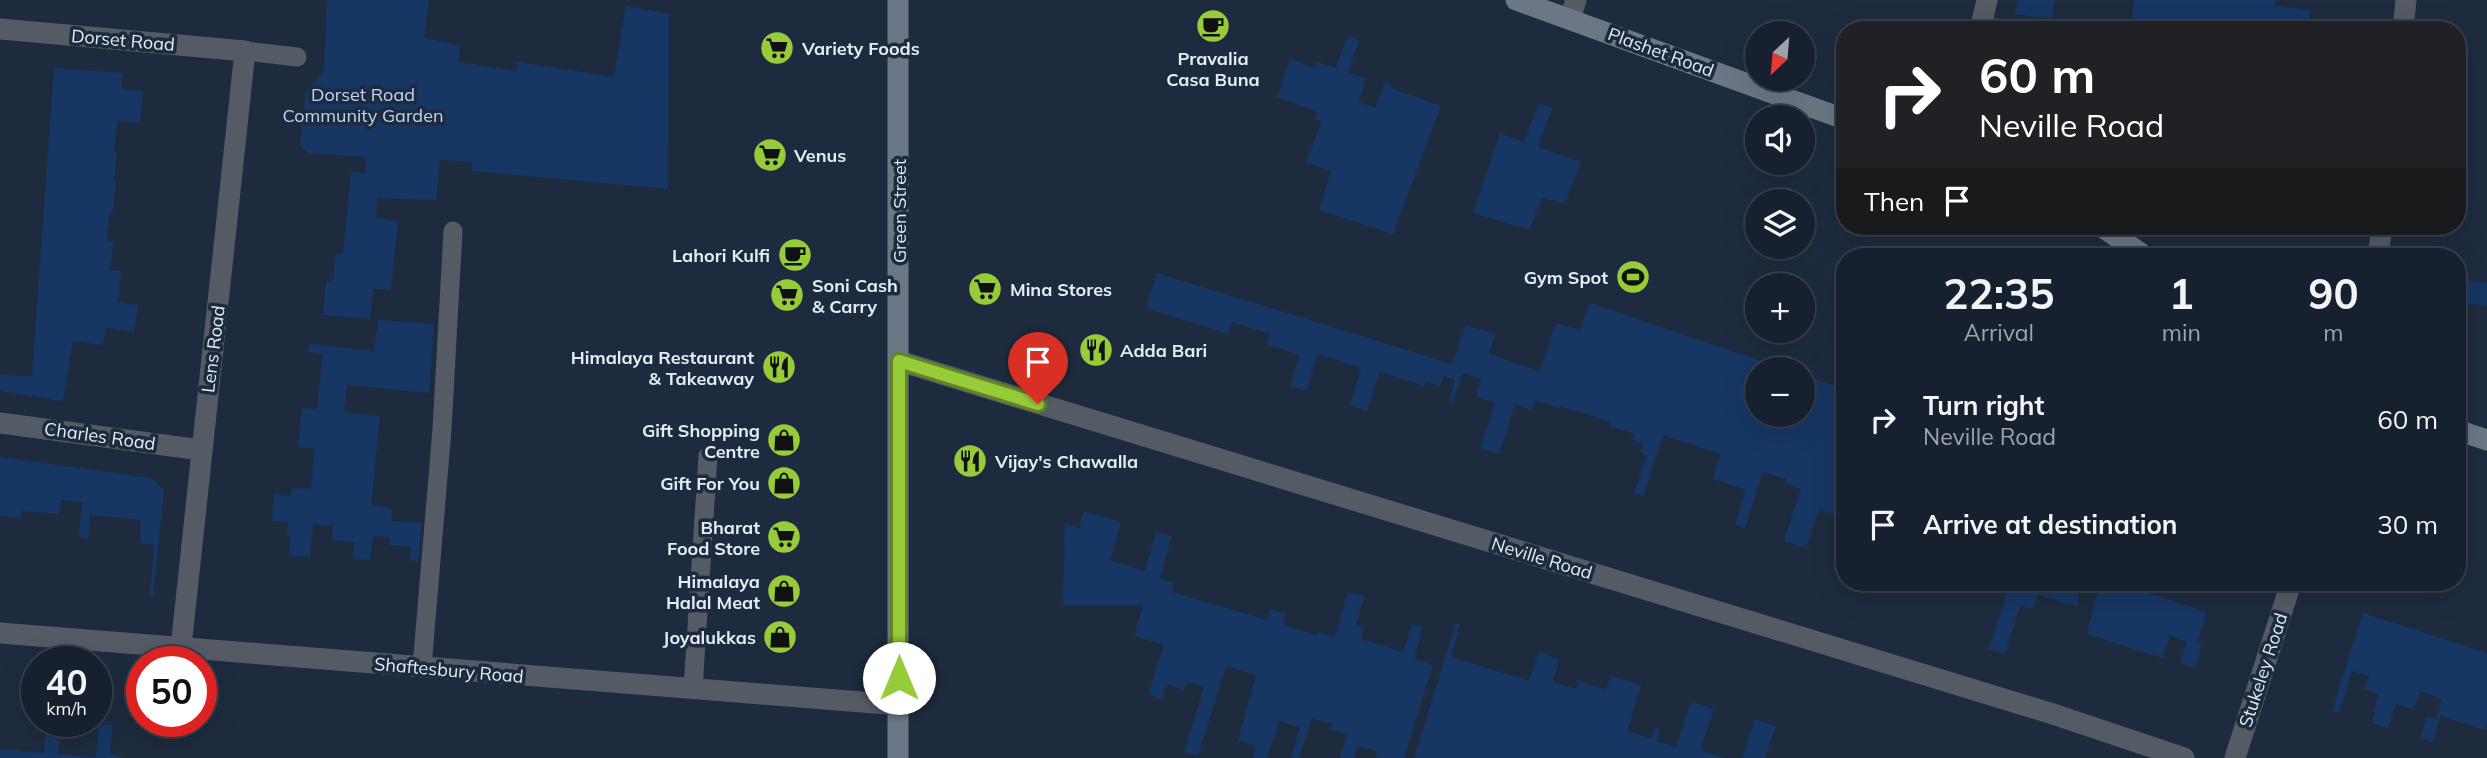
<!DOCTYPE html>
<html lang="en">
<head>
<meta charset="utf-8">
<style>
	:root { --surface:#16202e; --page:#232d3a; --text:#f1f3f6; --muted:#9ea3aa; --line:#353e4a }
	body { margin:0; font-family:Mulish,sans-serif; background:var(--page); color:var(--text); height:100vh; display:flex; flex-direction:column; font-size:26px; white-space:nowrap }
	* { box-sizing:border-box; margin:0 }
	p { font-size:23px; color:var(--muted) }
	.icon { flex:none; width:38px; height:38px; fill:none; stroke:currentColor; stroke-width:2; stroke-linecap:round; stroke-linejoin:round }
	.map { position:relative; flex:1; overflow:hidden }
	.details { position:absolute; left:1836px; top:248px; width:630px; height:343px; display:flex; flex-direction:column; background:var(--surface); border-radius:28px; box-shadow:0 7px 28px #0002,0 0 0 2px var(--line) }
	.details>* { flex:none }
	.banner { position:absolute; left:1836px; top:21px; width:630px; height:214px; border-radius:28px; box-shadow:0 7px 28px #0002,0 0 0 2px var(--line); background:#202124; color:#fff; overflow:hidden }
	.needle { width:46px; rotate:206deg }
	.tools { position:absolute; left:1745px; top:21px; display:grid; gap:14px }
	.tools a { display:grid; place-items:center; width:70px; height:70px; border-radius:50%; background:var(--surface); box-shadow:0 7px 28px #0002,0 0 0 2px var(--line); font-size:35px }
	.speed { position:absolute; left:21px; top:646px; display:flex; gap:14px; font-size:35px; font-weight:700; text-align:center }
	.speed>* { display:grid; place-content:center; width:91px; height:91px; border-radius:50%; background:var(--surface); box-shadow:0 7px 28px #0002,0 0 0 2px var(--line); line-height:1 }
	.speed small { font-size:18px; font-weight:400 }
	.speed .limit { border:10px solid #d22; background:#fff; color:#111 }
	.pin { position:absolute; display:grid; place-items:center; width:60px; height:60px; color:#fff; margin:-72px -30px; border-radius:50% 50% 50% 0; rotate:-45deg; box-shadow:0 0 7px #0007 }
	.pin .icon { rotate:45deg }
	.me { position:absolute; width:77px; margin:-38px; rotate:0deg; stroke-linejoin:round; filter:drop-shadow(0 0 5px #0008) }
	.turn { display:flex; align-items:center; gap:24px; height:147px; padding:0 28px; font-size:32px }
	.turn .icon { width:91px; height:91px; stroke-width:2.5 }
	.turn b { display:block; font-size:49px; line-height:60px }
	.then { display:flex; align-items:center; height:66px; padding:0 28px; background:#0003; gap:14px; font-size:26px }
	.eta { display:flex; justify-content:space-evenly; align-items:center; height:119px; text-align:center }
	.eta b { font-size:42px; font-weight:700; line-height:49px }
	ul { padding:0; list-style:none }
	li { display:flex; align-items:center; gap:21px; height:105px; padding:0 28px }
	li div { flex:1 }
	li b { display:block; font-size:26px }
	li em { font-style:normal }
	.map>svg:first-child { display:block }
	.green { fill:#163764 }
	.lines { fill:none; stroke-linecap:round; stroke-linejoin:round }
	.lane { stroke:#555b65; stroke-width:19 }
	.street { stroke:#555b65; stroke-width:21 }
	.secondary { stroke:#6c7785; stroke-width:21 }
	.route-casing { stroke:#628525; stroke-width:18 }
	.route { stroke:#96cc39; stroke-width:12 }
	.labels { text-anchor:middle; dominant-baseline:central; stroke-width:7; stroke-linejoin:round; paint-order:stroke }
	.street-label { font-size:18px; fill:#e2ebf7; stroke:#1e2b3e }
	.poi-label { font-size:18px; font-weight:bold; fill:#e2ebf7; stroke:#1e2b3e; text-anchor:end }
	.park-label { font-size:18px; fill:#bdd5f5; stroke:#1e2b3e }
</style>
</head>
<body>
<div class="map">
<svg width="2487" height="758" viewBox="0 0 2487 758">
	<rect width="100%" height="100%" fill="#1e2b3e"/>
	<path class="green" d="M327,0H429L424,38L460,45L458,62L516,71L518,62L614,77L626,6L669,14L668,189L472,171V162L440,160L436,200L377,198L376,218L398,221L391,290L373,289L370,319L323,315L326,281L333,282L336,254H343L351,172L365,173L366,157L307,153L300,145L306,92L324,71Z
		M2018,0H2055L2052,19L2015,14Z
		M2134,0H2275V6L2310,10L2309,23L2273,20L2272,30L2131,28Z
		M1348,36L1359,41L1348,72L1366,79L1359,102L1375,108L1385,82L1392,84L1391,88L1441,106L1393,234L1319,210L1331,171L1306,162L1322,122L1315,119L1318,112L1277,97L1290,59L1315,68L1318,62L1336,68Z
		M54,68L123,73L121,89L143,91L140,123L117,121L114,151L117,152L114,181L116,182L113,211L110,212L106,241L113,242L110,270L121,271L118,302L138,305L134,332L106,328L103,345L73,341L63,401L0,391V375L32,376Z
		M1539,103L1552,108L1538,147L1581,162L1565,203L1542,198L1529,230L1473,213L1500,133L1524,142Z
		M1157,273L1452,364L1466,325L1495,334L1489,354L1540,372L1556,323L1580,330L1590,303L1785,369H1757V415H1802L1803,375L1844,389V495L1838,515L1819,510L1806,548L1784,541L1801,489L1785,483L1786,479L1763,472L1745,528L1735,525L1746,490L1713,479L1721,454L1663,435L1643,496L1634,493L1647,455L1640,452L1643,444L1633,440L1634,434L1610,426L1611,422L1561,406L1559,408L1535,400L1531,410L1515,405L1499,454L1480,448L1495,403L1476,396L1481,379L1463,373L1453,402L1449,401L1455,380L1444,376L1440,386L1426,381L1424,386L1380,372L1367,411L1350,405L1361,368L1318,354L1306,391L1290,386L1300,355L1267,344L1270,334L1232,322L1228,334L1146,308Z
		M2460,280L2487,283V306L2458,303Z
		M378,320L434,324L429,393L347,385L344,412L380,416L371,505L392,508L391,521L422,523L418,561L410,560L411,547L390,545V538L373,536L370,560L353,559L354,542L332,540L333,526L313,524L310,557L289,556L291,537L287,536L288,522L272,521L274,494L291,496L292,488L311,489L315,449L298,447L302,408L317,409L323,354L308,352L309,344L374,351Z
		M0,457L151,478L164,490L153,597L150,596L154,545L140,543L141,520L90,515L88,539L79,537L82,502L61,500L59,514L22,511L21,518L0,516Z
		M1084,511L1121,522L1110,560L1145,571L1156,532L1172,536L1160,578L1174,583L1172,592L1267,620L1270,609L1286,614L1283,625L1316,635L1318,632L1335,636L1348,592L1365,596L1356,624L1364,627L1361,639L1403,652L1412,624L1423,627L1414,659L1433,665L1404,758H1376L1377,751L1358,746L1354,758H1340L1347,734L1331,730L1332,724L1312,718L1299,758H1291L1300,728L1279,721L1267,758H1253L1256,746L1238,741L1256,675L1226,666L1198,756L1184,752L1204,687L1187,682L1184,690L1167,684L1162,700L1148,694L1164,645L1134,636L1143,605H1063L1065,524L1079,528Z
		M2006,583H2078V607L2038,595L2033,609L2020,606L2005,654L1989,649L2010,584Z
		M2123,585L2207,612L2197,642L2202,645L2195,668L2180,663L2187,642L2170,635L2162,658L2087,634L2097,594Z
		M2363,613L2487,653V723L2485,730L2441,716L2432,742L2420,738L2427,717L2436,719L2442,699L2420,691L2414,710L2396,704L2388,728L2372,723L2378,694L2365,689L2369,676L2352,671L2339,713L2332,711Z
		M1456,623L1460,624L1451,657L1529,681L1539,651L1559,660L1553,682L1576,689L1579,681L1606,690L1611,676L1641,685L1627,731L1651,739L1655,727L1660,729L1657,741L1676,747L1691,702L1714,709L1700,750L1724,758H1414Z
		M1755,719L1776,726L1765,758H1742Z
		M46,721H61L58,754L96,757L99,724L113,725L110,753L123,758H0V749L44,753Z"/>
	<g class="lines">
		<path class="lane" d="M1981,26L2009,30
			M245,51L297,57
			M422,667L442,429L453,231
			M693,689L708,456"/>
		<path class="street" d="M1570,19L1576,0
			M0,29L245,51L181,647
			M1980,30L1987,0
			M2403,30L2406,0
			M2378,257L2382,226
			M899,361L2053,714L2184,758
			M0,423L201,450
			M0,633L899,705
			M2235,758L2291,583"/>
		<path class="secondary" d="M898,0V758
			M1516,0L1844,119
			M2101,226L2146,257
			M2457,430L2487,440"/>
	</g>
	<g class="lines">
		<g class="route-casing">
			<path id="route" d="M899,678V361L1038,404"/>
		</g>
		<use href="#route" class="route"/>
	</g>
	<defs>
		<g id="cafe-disc" transform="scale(1.75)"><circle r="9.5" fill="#96cc39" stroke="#1e2b3e"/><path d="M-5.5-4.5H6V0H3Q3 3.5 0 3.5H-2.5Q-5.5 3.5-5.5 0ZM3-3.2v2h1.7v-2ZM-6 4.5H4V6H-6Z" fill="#111"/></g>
		<g id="supermarket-disc" transform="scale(1.75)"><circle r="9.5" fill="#96cc39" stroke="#1e2b3e"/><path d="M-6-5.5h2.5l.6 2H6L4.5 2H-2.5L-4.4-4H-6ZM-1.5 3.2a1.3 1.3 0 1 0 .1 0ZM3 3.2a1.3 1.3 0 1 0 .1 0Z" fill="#111"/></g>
		<g id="stadium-disc" transform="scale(1.75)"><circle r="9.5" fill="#96cc39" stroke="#1e2b3e"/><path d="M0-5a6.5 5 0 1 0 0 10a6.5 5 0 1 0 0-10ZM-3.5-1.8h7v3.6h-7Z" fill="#111"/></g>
		<g id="restaurant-disc" transform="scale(1.75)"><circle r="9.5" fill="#96cc39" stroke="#1e2b3e"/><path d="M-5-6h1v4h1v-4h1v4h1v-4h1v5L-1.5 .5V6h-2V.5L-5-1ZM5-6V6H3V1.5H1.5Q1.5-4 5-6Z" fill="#111"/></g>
		<g id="shop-disc" transform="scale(1.75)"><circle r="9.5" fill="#96cc39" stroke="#1e2b3e"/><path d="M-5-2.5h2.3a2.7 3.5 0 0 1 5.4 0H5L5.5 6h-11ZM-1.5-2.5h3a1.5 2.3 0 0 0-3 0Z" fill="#111"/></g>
	</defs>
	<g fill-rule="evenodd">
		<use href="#cafe-disc" x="1213" y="26"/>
		<use href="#supermarket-disc" x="777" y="48"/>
		<use href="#supermarket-disc" x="770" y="155"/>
		<use href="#cafe-disc" x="795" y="255"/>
		<use href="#stadium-disc" x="1633" y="277"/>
		<use href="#supermarket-disc" x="985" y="289"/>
		<use href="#supermarket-disc" x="787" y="295"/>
		<use href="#restaurant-disc" x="1096" y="350"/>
		<use href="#restaurant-disc" x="779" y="367"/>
		<use href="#shop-disc" x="784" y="440"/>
		<use href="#restaurant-disc" x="970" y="461"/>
		<use href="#shop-disc" x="784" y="483"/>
		<use href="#supermarket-disc" x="784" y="537"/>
		<use href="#shop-disc" x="784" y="591"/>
		<use href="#shop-disc" x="780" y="637"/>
	</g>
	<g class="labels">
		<g class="street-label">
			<text transform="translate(123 40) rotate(5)">Dorset Road</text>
			<text transform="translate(1661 52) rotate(20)">Plashet Road</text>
			<text transform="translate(899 211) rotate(-90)">Green Street</text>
			<text transform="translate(213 349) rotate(-83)">Lens Road</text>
			<text transform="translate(100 436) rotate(8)">Charles Road</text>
			<text transform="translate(1542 558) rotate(17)">Neville Road</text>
			<text transform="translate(449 670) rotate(5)">Shaftesbury Road</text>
			<text transform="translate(2263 670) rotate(-72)">Stukeley Road</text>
		</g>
		<g class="poi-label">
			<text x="802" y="48" text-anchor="start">Variety Foods</text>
			<text x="1213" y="58" text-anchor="middle">Pravalia<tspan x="1213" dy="21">Casa Buna</tspan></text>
			<text x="794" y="155" text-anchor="start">Venus</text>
			<text x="770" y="255">Lahori Kulfi</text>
			<text x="1608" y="277">Gym Spot</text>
			<text x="812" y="285" text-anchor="start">Soni Cash<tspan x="812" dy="21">&amp; Carry</tspan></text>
			<text x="1010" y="289" text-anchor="start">Mina Stores</text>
			<text x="1120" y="350" text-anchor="start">Adda Bari</text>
			<text x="754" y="357">Himalaya Restaurant<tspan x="754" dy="21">&amp; Takeaway</tspan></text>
			<text x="760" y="430">Gift Shopping<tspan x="760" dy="21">Centre</tspan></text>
			<text x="995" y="461" text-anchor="start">Vijay's Chawalla</text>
			<text x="760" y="483">Gift For You</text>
			<text x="760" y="527">Bharat<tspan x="760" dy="21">Food Store</tspan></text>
			<text x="760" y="581">Himalaya<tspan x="760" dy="21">Halal Meat</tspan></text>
			<text x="756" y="637">Joyalukkas</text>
		</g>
		<g class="park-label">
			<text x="363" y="94">Dorset Road<tspan x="363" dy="21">Community Garden</tspan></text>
		</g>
	</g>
</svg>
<div class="tools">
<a><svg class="needle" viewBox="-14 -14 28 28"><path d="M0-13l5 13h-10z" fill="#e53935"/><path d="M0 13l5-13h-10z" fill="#9ea3aa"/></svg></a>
<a><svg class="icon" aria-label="sound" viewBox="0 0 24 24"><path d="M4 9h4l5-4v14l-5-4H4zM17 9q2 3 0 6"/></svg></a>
<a><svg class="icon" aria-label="layers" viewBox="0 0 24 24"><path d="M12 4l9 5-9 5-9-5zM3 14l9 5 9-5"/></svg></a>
<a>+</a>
<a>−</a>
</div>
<div class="speed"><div>40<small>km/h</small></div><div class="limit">50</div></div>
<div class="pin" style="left:1038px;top:404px;background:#d93025"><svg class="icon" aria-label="arrive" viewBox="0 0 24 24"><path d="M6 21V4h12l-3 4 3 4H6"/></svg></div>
<svg class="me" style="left:899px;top:678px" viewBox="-20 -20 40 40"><circle r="19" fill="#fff"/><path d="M0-13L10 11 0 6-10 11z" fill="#96cc39"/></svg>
<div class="banner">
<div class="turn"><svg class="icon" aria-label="right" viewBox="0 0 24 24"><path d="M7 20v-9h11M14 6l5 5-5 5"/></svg><div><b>60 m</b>Neville Road</div></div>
<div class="then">Then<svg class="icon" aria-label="arrive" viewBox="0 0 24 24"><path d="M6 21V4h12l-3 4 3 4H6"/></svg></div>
</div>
<section class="details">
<div class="eta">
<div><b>22:35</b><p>Arrival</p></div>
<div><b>1</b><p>min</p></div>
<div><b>90</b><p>m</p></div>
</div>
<ul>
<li><svg class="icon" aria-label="right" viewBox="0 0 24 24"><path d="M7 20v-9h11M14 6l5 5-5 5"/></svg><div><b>Turn right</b><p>Neville Road</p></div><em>60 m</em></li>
<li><svg class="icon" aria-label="arrive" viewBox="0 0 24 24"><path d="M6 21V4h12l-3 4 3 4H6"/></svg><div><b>Arrive at destination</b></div><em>30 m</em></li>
</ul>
</section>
</div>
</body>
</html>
